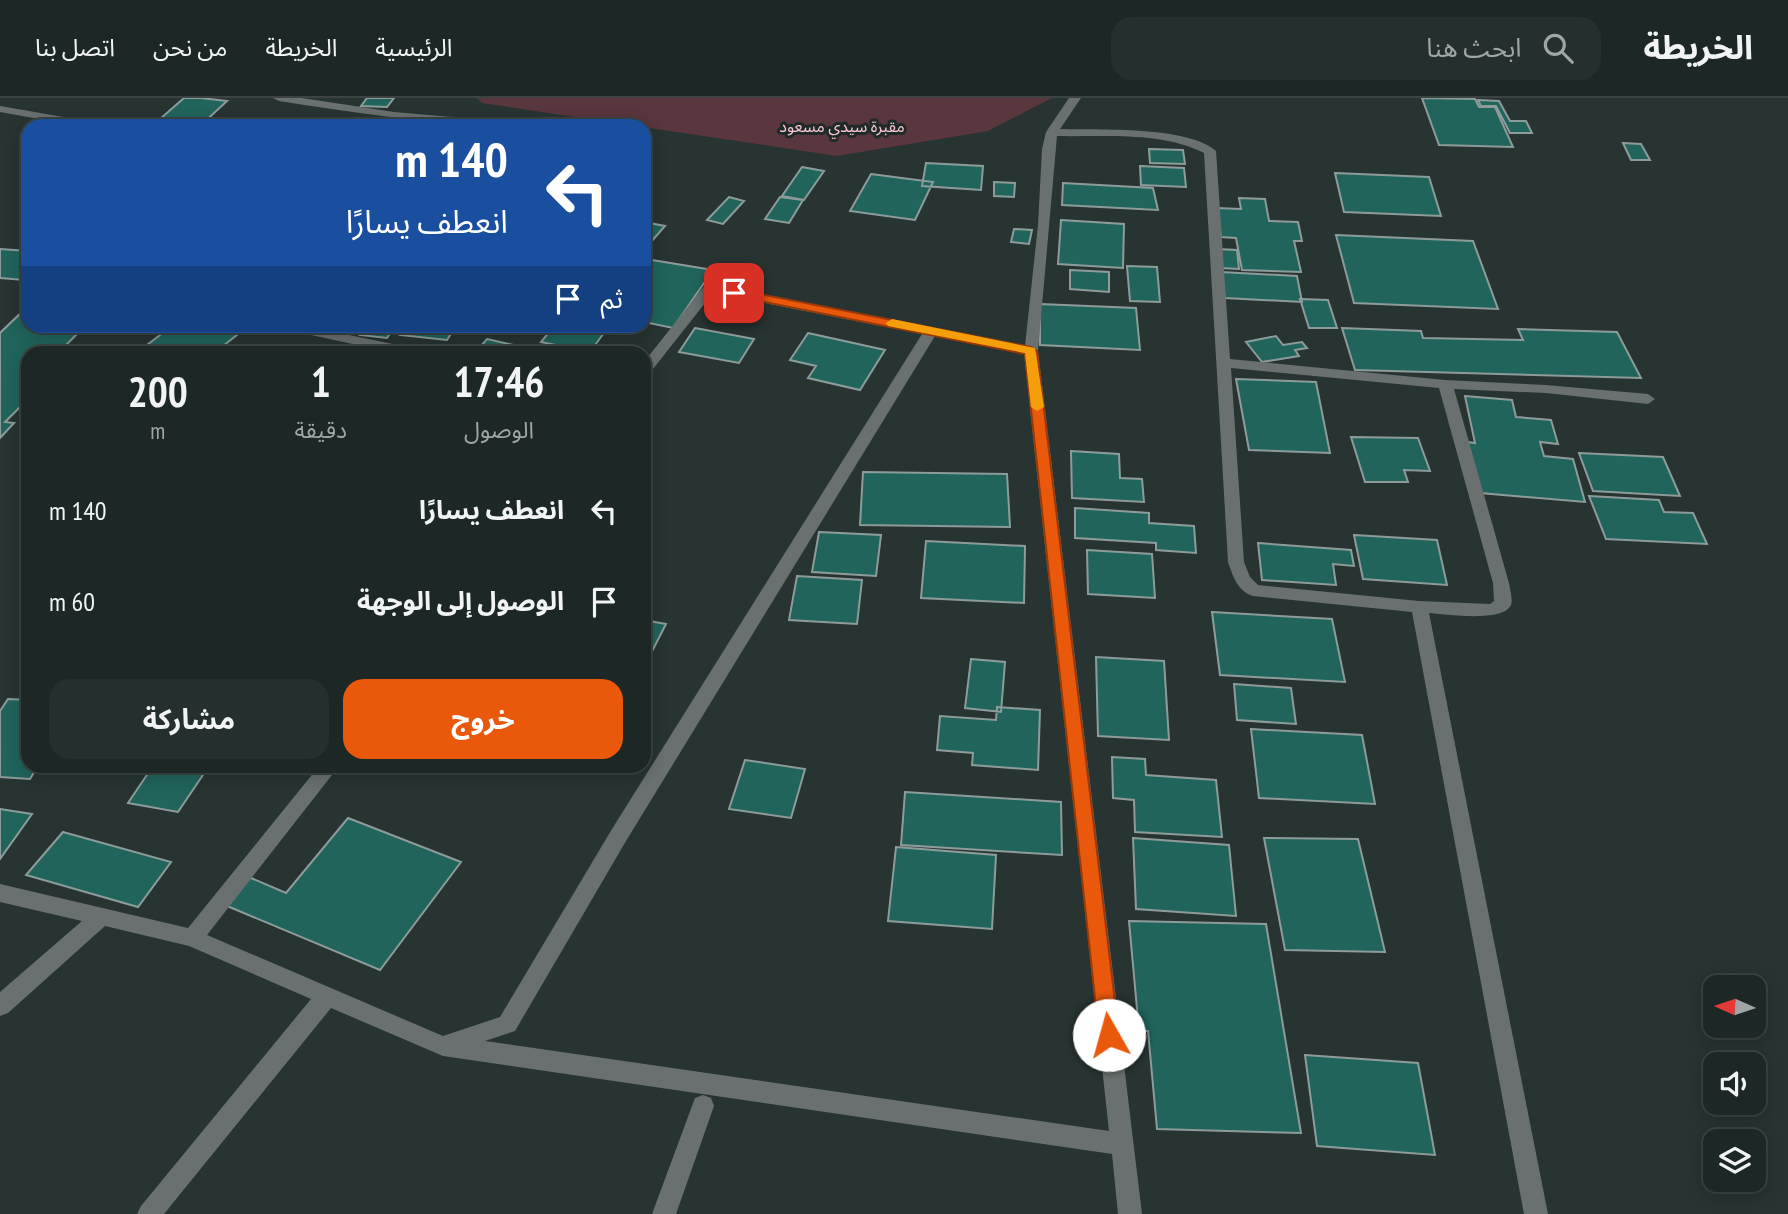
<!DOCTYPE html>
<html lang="ar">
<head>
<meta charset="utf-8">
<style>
	:root { --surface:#1d2726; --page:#252f2e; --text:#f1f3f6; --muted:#a0a5a7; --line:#3b4443; --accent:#ea580c }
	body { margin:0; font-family:"PT Sans Narrow","Noto Sans Arabic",sans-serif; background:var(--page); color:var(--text); direction:rtl; height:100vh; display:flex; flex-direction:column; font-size:26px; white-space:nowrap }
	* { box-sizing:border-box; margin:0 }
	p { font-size:23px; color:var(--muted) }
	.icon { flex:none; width:38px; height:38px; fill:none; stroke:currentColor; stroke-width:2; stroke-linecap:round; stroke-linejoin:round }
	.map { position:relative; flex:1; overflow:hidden; direction:ltr }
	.sheet { position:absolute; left:21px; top:248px; width:630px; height:427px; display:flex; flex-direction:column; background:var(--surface); border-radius:21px; box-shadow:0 4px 18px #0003,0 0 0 2px var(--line); direction:rtl }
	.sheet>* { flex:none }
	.guide { position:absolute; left:21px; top:21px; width:630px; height:214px; border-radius:21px; box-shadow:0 4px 18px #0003,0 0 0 2px var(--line); direction:rtl; background:#1a4fa0; color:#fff; overflow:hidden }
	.needle { width:46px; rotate:273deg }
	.tools { position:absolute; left:1703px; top:877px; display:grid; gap:14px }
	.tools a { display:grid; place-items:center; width:63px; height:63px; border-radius:14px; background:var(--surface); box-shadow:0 4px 18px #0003,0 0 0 2px var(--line); font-size:35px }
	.pin { position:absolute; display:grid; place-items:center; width:60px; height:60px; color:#fff; margin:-30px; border-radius:14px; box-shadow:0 4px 10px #0006 }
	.me { position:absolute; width:77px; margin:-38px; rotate:353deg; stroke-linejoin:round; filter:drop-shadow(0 0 5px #0008) }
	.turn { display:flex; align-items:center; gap:24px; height:147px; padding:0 28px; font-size:32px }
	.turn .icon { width:91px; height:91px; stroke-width:2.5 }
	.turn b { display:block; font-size:49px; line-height:60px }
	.then { display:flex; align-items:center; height:66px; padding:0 28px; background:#0003; gap:14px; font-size:26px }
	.eta { display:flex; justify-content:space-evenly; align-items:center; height:119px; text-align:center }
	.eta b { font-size:42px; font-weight:700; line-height:49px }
	.button { display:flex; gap:14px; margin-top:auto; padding:14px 28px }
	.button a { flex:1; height:80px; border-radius:21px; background:var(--accent); color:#fff; font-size:28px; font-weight:700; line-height:80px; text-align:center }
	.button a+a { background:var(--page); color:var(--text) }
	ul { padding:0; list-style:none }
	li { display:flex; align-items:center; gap:21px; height:91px; padding:0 28px }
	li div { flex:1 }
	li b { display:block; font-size:26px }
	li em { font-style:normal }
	header { display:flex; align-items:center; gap:42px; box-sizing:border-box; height:98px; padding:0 35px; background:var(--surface); border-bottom:2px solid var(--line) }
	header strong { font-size:33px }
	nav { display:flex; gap:38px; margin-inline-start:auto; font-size:24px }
	.search { width:490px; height:63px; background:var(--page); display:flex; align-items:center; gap:18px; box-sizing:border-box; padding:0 24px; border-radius:21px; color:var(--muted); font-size:26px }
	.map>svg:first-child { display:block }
	.green { fill:#5a363e }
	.building { fill:#20645c; stroke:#8d9c9a; stroke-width:2 }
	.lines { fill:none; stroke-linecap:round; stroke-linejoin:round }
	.minor { fill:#6a706f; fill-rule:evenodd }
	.route { fill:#ea580c; stroke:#983908; stroke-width:2 }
	.slow { fill:#f59e0b }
	.labels { text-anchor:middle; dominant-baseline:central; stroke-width:6; stroke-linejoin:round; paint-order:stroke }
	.far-park-label { font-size:16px; fill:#fac7d2; stroke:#1e2a28 }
</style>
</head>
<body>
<header>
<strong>الخريطة</strong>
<div class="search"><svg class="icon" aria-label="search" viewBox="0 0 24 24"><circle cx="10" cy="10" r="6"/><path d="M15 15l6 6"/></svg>ابحث هنا</div>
<nav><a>الرئيسية</a><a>الخريطة</a><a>من نحن</a><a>اتصل بنا</a></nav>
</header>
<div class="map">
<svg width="1788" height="1116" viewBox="0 0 1788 1116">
	<rect width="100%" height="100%" fill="#273432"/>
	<path class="green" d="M477,0H1052L988,33L837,58L482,5Z"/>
	<path class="building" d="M184,0H201L227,3L200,28H152Z
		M367,0H394L387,9L361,8Z
		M1422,0L1475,1L1479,9H1495L1513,49L1439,47Z
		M1478,2L1499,3L1510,23H1526L1532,35H1510L1496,8H1481Z
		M1623,45L1641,46L1650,62H1631Z
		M1149,51L1183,52L1185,66L1150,65Z
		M926,65L983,68L981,92L922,88Z
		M1140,68L1184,70L1186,89L1141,87Z
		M802,69L824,73L804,102L782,98Z
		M1335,75L1429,79L1441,118L1344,114Z
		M871,76L933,84L915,122L850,113Z
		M994,84L1015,85L1014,99L994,98Z
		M1063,85L1153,90L1158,112L1062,107Z
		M729,99L744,103L723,126L707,122Z
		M780,99L803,102L789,125L765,121Z
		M1239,100L1265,101L1269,123L1298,124L1302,143H1294L1301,174L1242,172L1236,140L1221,139L1217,110L1241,111Z
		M1061,122L1124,126L1123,170L1058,166Z
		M644,124L665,128L644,152Z
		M1014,131L1032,132L1029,146L1011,144Z
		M1336,137L1473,143L1498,211L1354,205Z
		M0,151L28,153V178L24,182L0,180Z
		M1217,151L1237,152L1239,171L1220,170Z
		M652,162L713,172L673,230L644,224V173Z
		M1127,168L1157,169L1160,204L1130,203Z
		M1070,172L1109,174V194L1070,191Z
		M1221,174L1297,178L1302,204L1225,200Z
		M1300,201L1328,202L1337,230H1309Z
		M1040,206L1136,210L1140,252L1040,247Z
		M26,210L28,228H85L58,255L61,256H28V301L5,324L14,325L0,340V235Z
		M172,228L202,234L211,228L247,229L213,256H135Z
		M367,228H395L387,240L360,237Z
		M406,228H468L465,232L454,231L447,242L400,237Z
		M554,228H609L590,254L541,244Z
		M695,230L754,241L739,265L679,254Z
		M1342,230L1421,233L1423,240L1523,242L1518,231L1617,234L1641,280L1355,272Z
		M808,235L885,252L860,292L808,280L816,268L790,262Z
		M1276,238L1283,247L1302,244L1307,250L1295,252L1299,258L1262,264L1246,244Z
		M487,241L549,255L474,256Z
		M277,249L327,256H271Z
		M1236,281L1316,284L1330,355L1249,352Z
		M1465,298L1512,302L1516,319L1551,322L1558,346L1540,344L1544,358L1573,361L1585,404L1480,395L1467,344L1475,345Z
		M1351,339L1418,340L1430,373L1404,372L1408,384H1365Z
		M1071,353L1119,356L1120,380L1142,381L1144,404L1072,400Z
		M1579,355L1663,359L1680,398L1593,393Z
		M863,374L1007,376L1010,429L860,427Z
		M1589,398L1659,402L1664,414L1693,415L1707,446L1606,441Z
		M1075,410L1149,415V425L1194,428L1196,455L1156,452V445L1075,440Z
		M819,434L881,437L876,478L812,474Z
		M1354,437L1437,442L1447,487L1363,481Z
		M926,443L1025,448L1024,505L921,500Z
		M1258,445L1351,452L1354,468L1333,466L1336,487L1262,482Z
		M1087,452L1152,456L1155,500L1088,496Z
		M797,478L862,482L857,526L789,522Z
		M1212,514L1332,521L1345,584L1220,577Z
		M644,522L666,526L644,569Z
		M1096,559L1164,563L1169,642L1098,638Z
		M971,561L1005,564L1001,614L965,610Z
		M1234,586L1291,590L1296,626L1237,622Z
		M8,601L28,602V668H38L30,681L0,679V613Z
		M997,609L1040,612L1038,672L972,667L973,655L937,652L940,618L996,622Z
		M1251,631L1362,637L1375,706L1259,700Z
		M1112,659L1145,661L1146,677L1216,682L1222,739L1135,734L1134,702L1113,700Z
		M745,662L805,671L791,720L729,711Z
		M153,668H174L205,674L178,714L128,705Z
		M905,694L1061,704L1062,757L901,747Z
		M0,711L32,716L0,761Z
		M348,720L461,764L380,872L220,805L244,777L286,795Z
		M63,734L171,764L138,809L26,777Z
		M1133,740L1229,747L1236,818L1136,811Z
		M1264,740L1358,741L1385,854L1285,852Z
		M896,749L996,757L992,831L888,823Z
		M1129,823L1266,826L1301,1035L1157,1031L1148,933H1139Z
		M1305,957L1418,965L1435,1057L1317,1048Z"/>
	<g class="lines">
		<path class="minor" d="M273,0H302L394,14L521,25L527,28C443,28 362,16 279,3Z
			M1069,0H1081L1060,31C1097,32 1189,28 1216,53L1230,261L1445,282L1546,287L1648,296L1655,301L1648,306L1546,295L1454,291L1509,485C1510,491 1513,502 1511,507C1503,525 1445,516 1429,515L1548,1116H1524L1412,514L1253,498C1237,493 1233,478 1228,464L1204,55C1161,33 1104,39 1057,38L1038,253L1142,1116H1118L1112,1056L443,958L331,910L164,1116H137L141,1108L311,901L189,848L105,828L8,915L0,918V894L82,823L0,804V786L188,830L319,668H339L207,837L443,938L500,919L612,731L922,236L713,195L649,276L644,277V264L705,187L710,186L1025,248L1038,127L1042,51L1046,34ZM935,238L1024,256L1109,1033L485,943L515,933L626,743ZM1231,270L1439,290L1493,485L1494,503L1490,506L1419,503L1258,487L1250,479L1244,464Z
			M0,8L98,25L104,28H78L0,14Z
			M281,228H305L422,252L429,256H399L288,232Z
			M703,997L711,1000L714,1008L676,1116H652L692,1008L695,1000Z"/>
	</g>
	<path class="route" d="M734,191L1031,249L1037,253L1119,937L1116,943L1109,946L1102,943L1099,937L1025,256L730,197L728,195Z"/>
	<path class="slow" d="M892,221L1035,250L1044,309L1037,313L1031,309L1025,255L888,228L886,225Z"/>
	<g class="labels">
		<g class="far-park-label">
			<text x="842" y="28">مقبرة سيدي مسعود</text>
		</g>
	</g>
</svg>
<div class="tools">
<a><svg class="needle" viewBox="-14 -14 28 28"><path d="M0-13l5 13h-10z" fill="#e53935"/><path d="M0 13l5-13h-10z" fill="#a0a5a7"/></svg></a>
<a><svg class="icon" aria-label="sound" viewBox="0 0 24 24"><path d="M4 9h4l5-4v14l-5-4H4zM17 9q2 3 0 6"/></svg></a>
<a><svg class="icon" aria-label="layers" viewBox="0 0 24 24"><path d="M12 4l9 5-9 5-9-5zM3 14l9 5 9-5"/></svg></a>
</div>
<div class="pin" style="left:734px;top:195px;background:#d93025"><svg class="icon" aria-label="arrive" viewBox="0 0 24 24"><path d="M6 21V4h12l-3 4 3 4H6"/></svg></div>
<svg class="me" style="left:1109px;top:937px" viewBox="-20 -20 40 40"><circle r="19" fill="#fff"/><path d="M0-13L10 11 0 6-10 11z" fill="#ea580c"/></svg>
<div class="guide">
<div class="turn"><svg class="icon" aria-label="left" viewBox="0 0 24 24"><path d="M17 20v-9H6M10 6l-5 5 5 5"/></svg><div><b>140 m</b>انعطف يسارًا</div></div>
<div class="then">ثم<svg class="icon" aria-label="arrive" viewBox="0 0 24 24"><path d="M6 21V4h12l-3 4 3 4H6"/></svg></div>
</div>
<section class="sheet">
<div class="eta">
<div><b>17:46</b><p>الوصول</p></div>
<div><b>1</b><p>دقيقة</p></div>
<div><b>200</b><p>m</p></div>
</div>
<ul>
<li><svg class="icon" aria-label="left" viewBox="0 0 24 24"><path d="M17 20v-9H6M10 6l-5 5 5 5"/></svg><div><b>انعطف يسارًا</b></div><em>140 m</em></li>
<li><svg class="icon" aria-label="arrive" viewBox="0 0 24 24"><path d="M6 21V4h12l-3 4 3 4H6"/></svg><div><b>الوصول إلى الوجهة</b></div><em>60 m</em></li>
</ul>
<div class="button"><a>خروج</a><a>مشاركة</a></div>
</section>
</div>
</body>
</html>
